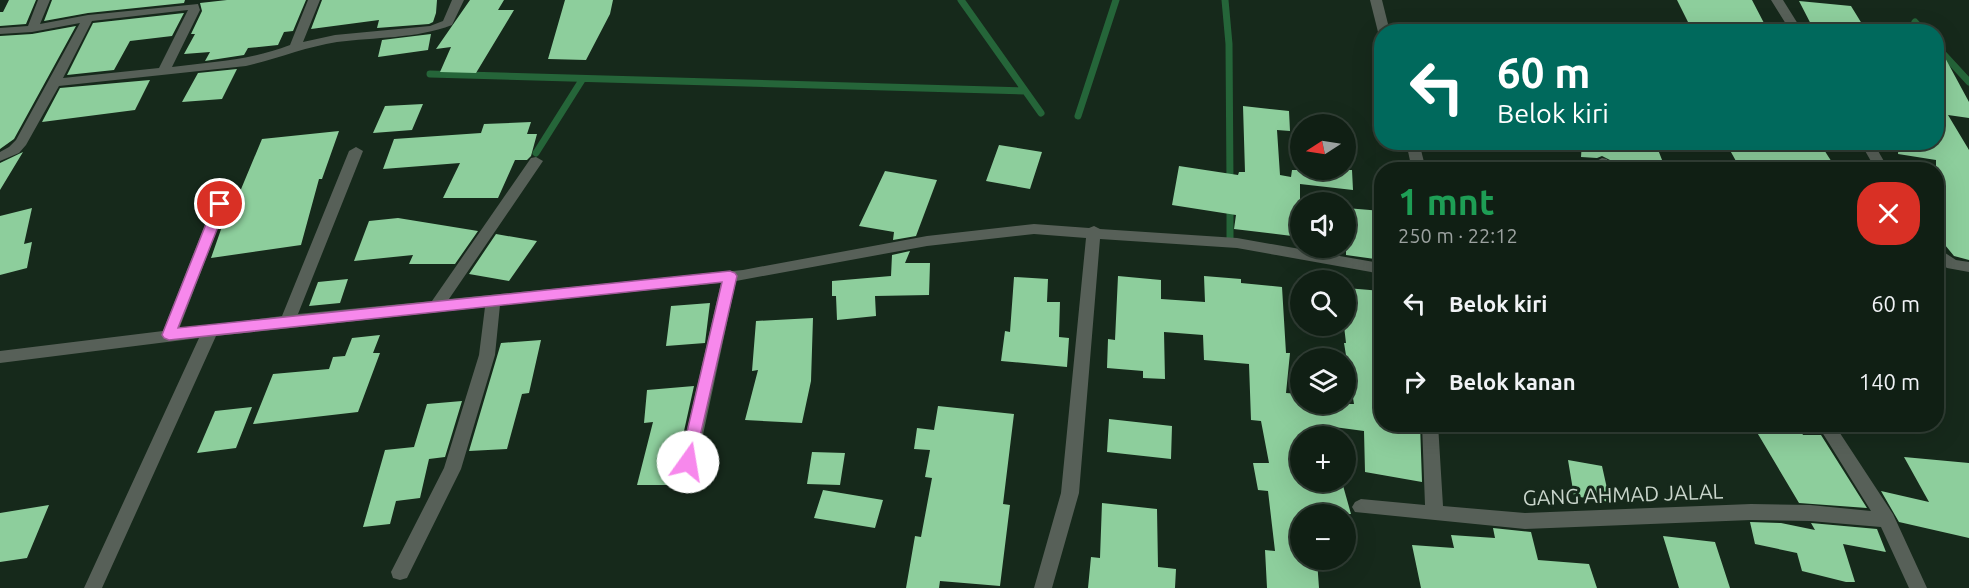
<!DOCTYPE html>
<html lang="id">
<head>
<meta charset="utf-8">
<style>
	:root { --surface:#101f14; --page:#1e2c22; --text:#f1f3f6; --muted:#9ca2a0; --line:#303d34 }
	body { margin:0; font-family:Ubuntu,sans-serif; background:var(--page); color:var(--text); height:100vh; display:flex; flex-direction:column; font-size:22px; white-space:nowrap }
	* { box-sizing:border-box; margin:0 }
	p { font-size:20px; color:var(--muted) }
	.icon { flex:none; width:33px; height:33px; fill:none; stroke:currentColor; stroke-width:2; stroke-linecap:round; stroke-linejoin:round }
	.map { position:relative; flex:1; overflow:hidden }
	.sheet { position:absolute; left:1374px; top:162px; width:570px; height:270px; display:flex; flex-direction:column; background:var(--surface); border-radius:24px; box-shadow:0 6px 24px #0002,0 0 0 2px var(--line) }
	.sheet>* { flex:none }
	.top-card { position:absolute; left:1374px; top:24px; width:570px; height:126px; border-radius:24px; box-shadow:0 6px 24px #0002,0 0 0 2px var(--line); background:#00695c; color:#fff; overflow:hidden }
	.needle { width:39px; rotate:258deg }
	.controls { position:absolute; left:1290px; top:114px; display:grid; gap:12px }
	.controls a { display:grid; place-items:center; width:66px; height:66px; border-radius:50%; background:var(--surface); box-shadow:0 6px 24px #0002,0 0 0 2px var(--line); font-size:30px }
	.pin { position:absolute; display:grid; place-items:center; width:51px; height:51px; color:#fff; margin:-26px; border:3px solid #fff; border-radius:50%; box-shadow:0 2px 6px #0007 }
	.me { position:absolute; width:66px; margin:-33px; rotate:13deg; stroke-linejoin:round; filter:drop-shadow(0 0 4px #0008) }
	.turn { display:flex; align-items:center; gap:21px; height:126px; padding:0 24px; font-size:27px }
	.turn .icon { width:78px; height:78px; stroke-width:2.5 }
	.turn b { display:block; font-size:42px; line-height:51px }
	.round { display:grid; place-items:center; flex:none; width:63px; height:63px; border-radius:24px; background:var(--page) }
	.head { display:flex; align-items:center; justify-content:space-between; height:102px; padding:0 24px }
	h1 { font-size:36px; font-weight:600; line-height:45px; color:#1e9e55 }
	ul { padding:0; list-style:none }
	li { display:flex; align-items:center; gap:18px; height:78px; padding:0 24px }
	li div { flex:1 }
	li b { display:block; font-size:22px }
	li em { font-style:normal }
	.map>svg:first-child { display:block }
	.lines { fill:none; stroke-linecap:round; stroke-linejoin:round }
	.stream { stroke:#256539; stroke-width:7 }
	.building { fill:#8dce9c }
	.minor { fill:#576058; fill-rule:evenodd }
	.route { fill:#f788ec; stroke:#a15899; stroke-width:1.5 }
	.labels { text-anchor:middle; dominant-baseline:central; stroke-width:6; stroke-linejoin:round; paint-order:stroke }
	.street-label { font-size:21px; fill:#c9d5cb; stroke:#16291b }
</style>
</head>
<body>
<div class="map">
<svg width="1969" height="588" viewBox="0 0 1969 588">
	<rect width="100%" height="100%" fill="#16291b"/>
	<g class="lines">
		<path class="stream" d="M961,0L1041,113
			M1225,0L1229,44L1230,184
			M1915,22L1924,32
			M1936,46L1969,82
			M430,74L1025,91
			M1078,116L1116,0
			M536,153L582,80
			M1230,205V238"/>
	</g>
	<path class="building" d="M9,0H36L26,24L0,26V12H3Z
		M52,0H185L184,3L88,13L44,21Z
		M227,0H306L293,31L284,32L278,45L248,48L244,55L205,61L210,52L184,54L195,34H191L202,11L200,3Z
		M322,0H437L436,13L433,22L429,24L377,28L379,20L311,29Z
		M470,0H504L498,10H514L476,73L440,72L451,47L436,49Z
		M565,0H613L610,14L586,60L548,59Z
		M1677,0H1752L1765,25L1743,22L1747,32H1693Z
		M1799,1L1851,6L1867,32H1815Z
		M184,13L172,36L130,41L114,70L67,75L93,23Z
		M76,26L14,139L0,149V36L32,34Z
		M431,34L428,50L378,57L382,40Z
		M1936,41L1969,102V118L1948,115L1969,150V260L1954,256L1936,234V160L1898,154L1899,142H1936Z
		M237,69L222,99L182,102L198,73Z
		M150,80L135,110L42,122L60,88Z
		M423,104L412,130L373,133L385,106Z
		M1243,106L1289,111L1290,131L1277,130L1280,175L1291,177L1292,170H1352L1353,190L1300,184V237L1234,229L1236,215L1172,205L1179,166L1238,175L1239,172H1245Z
		M531,122L527,134H537L531,156L527,160H515L498,198H443L460,163L383,169L394,139L481,133L484,124Z
		M339,131L322,179H319L301,245L211,258L233,195L239,194L262,139Z
		M1582,142H1655L1664,165L1610,160L1602,156L1597,158L1581,157Z
		M1741,142H1819L1837,170H1741L1727,145L1743,146Z
		M999,145L1042,152L1030,189L986,181Z
		M23,152L0,190V163Z
		M885,171L937,180L916,236L893,240L894,232L859,226Z
		M32,208L24,244L32,242L27,268L0,275V216Z
		M1346,208L1382,211V260L1346,255Z
		M398,218L478,231L455,264H409L413,255L354,261L369,221Z
		M496,234L537,241L509,281L469,274Z
		M910,251L905,263H930L929,295L875,296L876,316L837,320L836,296H832V281L891,276L892,255Z
		M1118,276L1161,280V299L1205,302L1204,276L1241,279V283L1282,287L1286,353H1290L1286,393L1300,394V404H1354L1344,343H1346L1344,326L1346,288L1382,291V424H1420L1422,482L1365,472L1364,431L1319,425L1322,436H1300V482H1342L1351,514H1300V560H1317L1319,588H1267L1265,550L1275,551L1268,491L1258,490L1253,463H1269L1261,421L1251,420L1249,364L1204,360L1203,335L1164,332L1165,379L1143,378V371L1107,368L1108,339L1115,340Z
		M1014,277L1048,279L1047,302H1060L1059,337L1069,338L1067,367L1001,361L1005,331L1010,332Z
		M348,279L340,303L309,306L318,282Z
		M710,303L705,343L666,346L671,306Z
		M813,318L811,381L802,423L745,420L758,370L752,371L756,321Z
		M380,335L373,353H380L358,412L253,424L273,374L329,369L333,357L345,356L352,338Z
		M541,340L529,393L522,394L507,449L469,451L501,343Z
		M694,386L672,485H637L653,422L644,423L647,390Z
		M462,401L445,457L429,459L420,498L396,501L390,524L363,527L385,450L414,447L427,404Z
		M938,406L1014,414L1003,504L1010,505L1000,586L940,581L939,588H906L915,536L921,537L932,478L925,477L930,450L914,449L917,428L934,430Z
		M252,407L236,448L197,453L215,411Z
		M1109,419L1172,426L1171,459L1107,452Z
		M1752,424H1797L1803,435H1821L1867,508L1799,503Z
		M812,452L845,453L840,485L807,484Z
		M1904,457L1969,463V538L1899,522L1881,491L1929,502Z
		M1568,460L1602,466L1610,502L1574,496Z
		M823,490L883,500L875,528L814,518Z
		M1102,503L1157,509L1158,567L1176,569L1175,588H1088L1091,557L1100,558Z
		M49,505L27,558L0,562V513Z
		M1750,522L1781,523L1815,530L1811,523L1877,529L1886,552L1843,544L1855,582H1846L1802,571L1797,553L1755,544Z
		M1493,528L1531,532L1538,560L1589,564L1597,588H1421L1412,545L1454,548L1451,535L1495,538Z
		M1663,536L1715,542L1730,588H1679Z"/>
	<g class="lines">
		<path class="minor" d="M38,0H50L40,24L88,15L198,4L200,10L172,67C212,62 252,60 290,45L308,0H320L303,42L335,35L430,26L443,21L452,0H464L452,25C416,39 375,37 337,42C305,47 277,59 246,66L59,86L26,145L19,153L0,161V152L9,147L16,140L80,23L32,32L0,34V28L28,26ZM188,10L159,68L63,78L92,21Z
			M1370,0H1382L1390,32H1382V35L1378,32Z
			M1771,0H1783L1803,32H1791Z
			M1406,142H1419L1426,170H1412Z
			M1860,142H1873L1889,170H1876Z
			M356,147L363,151L298,314L432,301L531,158L536,157L543,161L449,299L743,270L927,236L1034,224L1089,228L1094,226L1100,229L1237,238L1374,262L1382,264V276L1371,272L1237,248L1100,239L1079,493L1052,588H1034L1061,493L1086,238L1034,234L927,246L736,281L692,486L689,491L683,493L677,491L674,486L721,283L500,305L495,355L461,469L407,578L400,580L393,578L391,572L444,468L479,355L485,307L216,336L102,588H84L199,338L0,363V351L163,331L213,204L220,199L227,204L179,329L282,316L349,151Z
			M1602,158L1607,159L1611,170H1597L1595,162Z
			M1936,247L1956,260L1969,262V272L1947,268L1936,260Z
			M1422,424H1438L1443,506L1525,513L1751,504L1810,505L1871,511L1817,424H1834L1893,514L1927,588H1909L1881,527L1810,521L1751,520L1525,529L1355,512L1352,507L1355,502L1361,499L1425,505Z"/>
	</g>
	<path class="route" d="M220,199L227,204L178,328L730,271L735,273L737,276L693,467L688,469L682,467L680,462L722,282L169,340L164,338L162,335L214,204Z"/>
	<g class="labels">
		<g class="street-label">
			<text transform="translate(1623 494) rotate(-2)">GANG AHMAD JALAL</text>
		</g>
	</g>
</svg>
<div class="controls">
<a><svg class="needle" viewBox="-14 -14 28 28"><path d="M0-13l5 13h-10z" fill="#e53935"/><path d="M0 13l5-13h-10z" fill="#9ca2a0"/></svg></a>
<a><svg class="icon" aria-label="sound" viewBox="0 0 24 24"><path d="M4 9h4l5-4v14l-5-4H4zM17 9q2 3 0 6"/></svg></a>
<a><svg class="icon" aria-label="search" viewBox="0 0 24 24"><circle cx="10" cy="10" r="6"/><path d="M15 15l6 6"/></svg></a>
<a><svg class="icon" aria-label="layers" viewBox="0 0 24 24"><path d="M12 4l9 5-9 5-9-5zM3 14l9 5 9-5"/></svg></a>
<a>+</a>
<a>−</a>
</div>
<div class="pin" style="left:220px;top:204px;background:#d93025"><svg class="icon" aria-label="arrive" viewBox="0 0 24 24"><path d="M6 21V4h12l-3 4 3 4H6"/></svg></div>
<svg class="me" style="left:688px;top:462px" viewBox="-20 -20 40 40"><circle r="19" fill="#fff"/><path d="M0-13L10 11 0 6-10 11z" fill="#f788ec"/></svg>
<div class="top-card">
<div class="turn"><svg class="icon" aria-label="left" viewBox="0 0 24 24"><path d="M17 20v-9H6M10 6l-5 5 5 5"/></svg><div><b>60 m</b>Belok kiri</div></div>
</div>
<section class="sheet">
<div class="head"><div><h1>1 mnt</h1><p>250 m · 22:12</p></div><a class="round" style="background:#d93025;color:#fff"><svg class="icon" aria-label="close" viewBox="0 0 24 24"><path d="M6 6l12 12M18 6L6 18"/></svg></a></div>
<ul>
<li><svg class="icon" aria-label="left" viewBox="0 0 24 24"><path d="M17 20v-9H6M10 6l-5 5 5 5"/></svg><div><b>Belok kiri</b></div><em>60 m</em></li>
<li><svg class="icon" aria-label="right" viewBox="0 0 24 24"><path d="M7 20v-9h11M14 6l5 5-5 5"/></svg><div><b>Belok kanan</b></div><em>140 m</em></li>
</ul>
</section>
</div>
</body>
</html>
